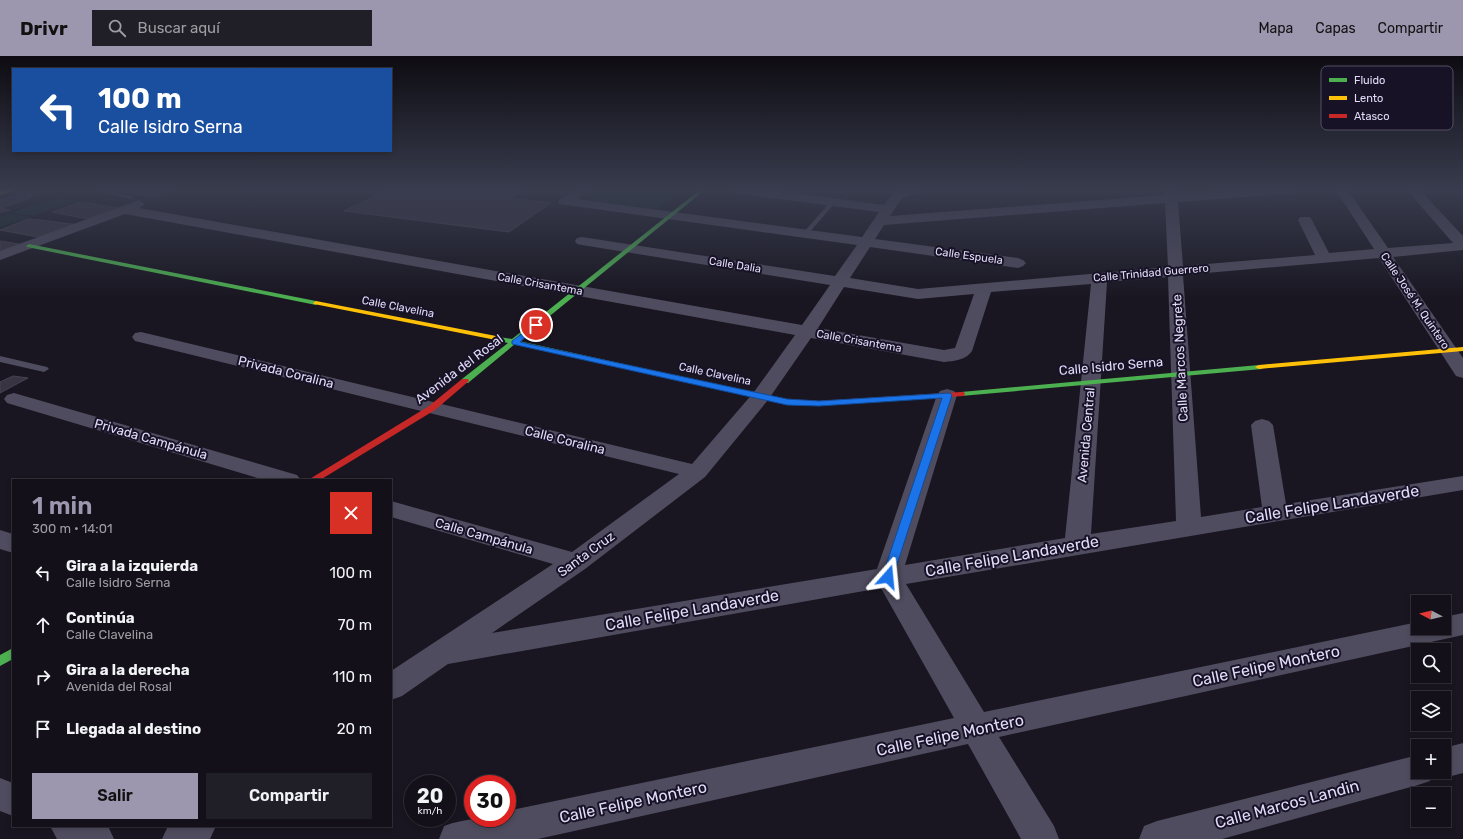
<!DOCTYPE html>
<html lang="es">
<head>
<meta charset="utf-8">
<style>
	:root { --surface:#131019; --page:#201e26; --text:#f1f3f6; --muted:#9d9da2; --line:#323038; --accent:#9c96ae }
	body { margin:0; font-family:Rubik,sans-serif; background:var(--page); color:var(--text); height:100vh; display:flex; flex-direction:column; font-size:15px; white-space:nowrap }
	* { box-sizing:border-box; margin:0 }
	p { font-size:13px; color:var(--muted) }
	.icon { flex:none; width:22px; height:22px; fill:none; stroke:currentColor; stroke-width:2; stroke-linecap:round; stroke-linejoin:round }
	.map { position:relative; flex:1; overflow:hidden }
	.panel { position:absolute; left:12px; top:423px; width:380px; height:348px; display:flex; flex-direction:column; background:var(--surface); border-radius:0px; box-shadow:0 2px 6px #0003,0 0 0 1px var(--line) }
	.panel>* { flex:none }
	.banner { position:absolute; left:12px; top:12px; width:380px; height:84px; border-radius:0px; box-shadow:0 2px 6px #0003,0 0 0 1px var(--line); background:#1a4fa0; color:#fff; overflow:hidden }
	.needle { width:26px; rotate:277deg }
	.fabs { position:absolute; left:1411px; top:539px; display:grid; gap:8px }
	.fabs a { display:grid; place-items:center; width:40px; height:40px; border-radius:0px; background:var(--surface); box-shadow:0 2px 6px #0003,0 0 0 1px var(--line); font-size:20px }
	.speed { position:absolute; left:404px; top:719px; display:flex; gap:8px; font-size:20px; font-weight:700; text-align:center }
	.speed>* { display:grid; place-content:center; width:52px; height:52px; border-radius:50%; background:var(--surface); box-shadow:0 2px 6px #0003,0 0 0 1px var(--line); line-height:1 }
	.speed small { font-size:10px; font-weight:400 }
	.speed .limit { border:6px solid #d22; background:#fff; color:#111 }
	.pin { position:absolute; display:grid; place-items:center; width:34px; height:34px; color:#fff; margin:-17px; border:2px solid #fff; border-radius:50%; box-shadow:0 1px 4px #0007 }
	.me { position:absolute; width:44px; margin:-22px; rotate:18deg; stroke-linejoin:round; filter:drop-shadow(0 0 3px #0008) }
	.turn { display:flex; align-items:center; gap:14px; height:84px; padding:0 20px; font-size:18px }
	.turn .icon { width:52px; height:52px; stroke-width:2.5 }
	.turn b { display:block; font-size:28px; line-height:34px }
	.round { display:grid; place-items:center; flex:none; width:42px; height:42px; border-radius:0px; background:var(--page) }
	.headline { display:flex; align-items:center; justify-content:space-between; height:68px; padding:0 20px }
	h1 { font-size:24px; font-weight:600; line-height:30px; color:var(--accent) }
	.button { display:flex; gap:8px; margin-top:auto; padding:8px 20px }
	.button a { flex:1; height:46px; border-radius:0px; background:var(--accent); color:#111; font-size:16px; font-weight:600; line-height:46px; text-align:center }
	.button a+a { background:var(--page); color:var(--text) }
	ul { padding:0; list-style:none }
	li { display:flex; align-items:center; gap:12px; height:52px; padding:0 20px }
	li div { flex:1 }
	li b { display:block; font-size:15px }
	li em { font-style:normal }
	header { display:flex; align-items:center; gap:24px; box-sizing:border-box; height:56px; padding:0 20px; background:var(--accent); color:#111 }
	header strong { font-size:19px }
	nav { display:flex; gap:22px; margin-inline-start:auto; font-size:14px }
	.search { width:280px; height:36px; background:var(--page); display:flex; align-items:center; gap:10px; box-sizing:border-box; padding:0 14px; border-radius:0px; color:var(--muted); font-size:15px }
	.map>svg:first-child { display:block }
	.green { fill:#16292c }
	.building { fill:#393442; stroke:#474353 }
	.lines { fill:none; stroke-linecap:round; stroke-linejoin:round }
	.lane { fill:#4f4c5f; fill-rule:evenodd }
	.street { fill:#4f4c5f; fill-rule:evenodd }
	.fast { fill:#4caf50; fill-rule:evenodd }
	.slow { fill:#ffc107; fill-rule:evenodd }
	.jam { fill:#c62828; fill-rule:evenodd }
	.route { fill:#1a73e8; stroke:#114b97 }
	.labels { text-anchor:middle; dominant-baseline:central; stroke-width:4; stroke-linejoin:round; paint-order:stroke }
	.far-street-label { font-size:11px; fill:#e2dbfa; stroke:#171225 }
	.street-label { font-size:13px; fill:#e2dbfa; stroke:#171225 }
	.near-street-label { font-size:16px; fill:#e2dbfa; stroke:#171225 }
	.key { fill:#171225; stroke:#544e65; stroke-width:1 }
	.key-label { font-size:11px; fill:#e2dbfa }
</style>
</head>
<body>
<header>
<strong>Drivr</strong>
<div class="search"><svg class="icon" aria-label="search" viewBox="0 0 24 24"><circle cx="10" cy="10" r="6"/><path d="M15 15l6 6"/></svg>Buscar aquí</div>
<nav><a>Mapa</a><a>Capas</a><a>Compartir</a></nav>
</header>
<div class="map">
<svg width="1463" height="783" viewBox="0 0 1463 783">
	<rect width="100%" height="100%" fill="#191621"/>
	<path class="green" d="M597,133H684L658,153L579,143Z
		M56,142L76,145L32,160L11,157Z
		M9,158L30,161L0,171V161Z"/>
	<path class="building" d="M105,133H176L154,141Z
		M389,133H525L510,142L551,147L509,176L344,155Z
		M32,136L36,137L28,139L32,140L27,141L31,142L1,152L10,154L0,157V144Z
		M77,147H89L123,153L93,164L52,156Z
		M28,163L41,164L79,169L43,182L0,174Z
		M0,185L25,189L7,195L0,194Z
		M13,320L28,322L0,337V326Z"/>
	<g class="lines">
		<path class="lane" d="M89,133H102L134,141L131,143Z
			M831,145L836,146L807,179H803V177Z
			M0,300L47,311L49,313L44,316L0,306Z"/>
		<path class="street" d="M577,133H592L577,143L862,181L879,156L734,137L728,133H764L884,149C897,130 901,133 922,133L920,136L902,142L890,160L1165,139V133H1177L1178,138L1246,133H1302L1296,137L1178,146L1183,210L1315,199L1298,164L1300,161H1310L1312,164L1329,197L1374,193L1335,133H1347L1388,192L1453,187L1406,133H1419L1463,180V194L1393,201L1463,302V322L1456,320L1379,202L1183,219L1201,461L1262,451L1251,369L1255,365L1262,363L1269,365L1273,369L1286,448L1463,420V434L906,528L984,656L1418,566V572H1444V561L1463,557V579L999,681L1054,770L1059,783H1021L968,688L538,783H439L444,770C465,762 484,762 507,762V755L954,662L881,532L448,608L402,640L391,644V615L553,508L391,461V445L572,496L679,418L135,285L132,281L135,277L141,276L692,408L754,336L795,279L125,158L0,204V195L139,144L145,148L139,152L802,269L830,229L582,189L577,188L575,185L577,182L582,181L835,220L857,189L559,148L558,145ZM1165,147L1168,211L918,233L850,222L870,191L1018,212L1023,210L1026,207L1023,204L1018,202L875,183L884,169ZM1168,221L1176,465L1091,478L1107,226ZM1091,228L1065,482L905,509L957,339L954,335L947,333L940,335L937,339L877,513L492,577L585,513L705,421L768,344L811,282L944,306C954,305 966,304 972,295L991,236ZM844,231L918,243L974,238L955,292L944,294L818,272Z
			M14,337L297,419L301,424H264L7,347L4,343L7,339Z
			M0,474L13,478V497L0,493Z
			M1463,687V717L1444,722L1433,718L1430,725L1418,729L1222,783H1139L1144,770L1157,765L1418,699V716H1444V692Z
			M0,722L13,727V760L0,755Z
			M50,770H108L114,783H57Z
			M168,770H216L210,783H162Z"/>
		<path class="fast" d="M701,133H706L519,285L787,344H805L806,346L805,348H787L515,288L468,327H462L461,325L462,323L508,287L493,284V280L512,283Z
			M29,188L316,245L319,247L316,249L27,191L26,190Z
			M1259,309L1263,311L1262,313L961,340L957,338L961,336Z
			M13,592V603L0,610V599Z"/>
		<path class="slow" d="M10,133H19L0,139V135Z
			M316,245L496,280L500,282L496,284L314,248L313,247Z
			M1463,291V295L1259,313L1255,311L1259,309Z"/>
		<path class="jam" d="M462,323H468L469,325L435,354L320,424H308L429,350Z
			M961,336H964L965,338L964,340L819,349L802,348L798,346L802,344L819,345Z"/>
	</g>
	<linearGradient id="sky" x2="0" y2="1"><stop stop-color="#0e0c12"/><stop offset="0.55" stop-color="#383c4e"/><stop offset="1" stop-color="#383c4e" stop-opacity="0"/></linearGradient>
	<rect width="1463" height="243" fill="url(#sky)"/>
	<path class="route" d="M536,267L538,268V271L520,286L787,343L819,345L950,337L952,339L892,524H884L882,521L942,342L819,350L787,349L512,288V285Z"/>
	<g class="labels">
		<g class="far-street-label">
			<text transform="translate(969 200) rotate(8)">Calle Espuela</text>
			<text transform="translate(735 209) rotate(9)">Calle Dalia</text>
			<text transform="translate(1151 217) rotate(-5)">Calle Trinidad Guerrero</text>
			<text transform="translate(540 228) rotate(10)">Calle Crisantema</text>
			<text transform="translate(1415 245) rotate(56)">Calle José M. Quintero</text>
			<text transform="translate(398 251) rotate(11)">Calle Clavelina</text>
			<text transform="translate(859 285) rotate(10)">Calle Crisantema</text>
			<text transform="translate(715 318) rotate(12)">Calle Clavelina</text>
		</g>
		<g class="street-label">
			<text transform="translate(1180 302) rotate(-93)">Calle Marcos Negrete</text>
			<text transform="translate(1111 310) rotate(-5)">Calle Isidro Serna</text>
			<text transform="translate(459 313) rotate(-37)">Avenida del Rosal</text>
			<text transform="translate(286 316) rotate(14)">Privada Coralina</text>
			<text transform="translate(1086 379) rotate(-85)">Avenida Central</text>
			<text transform="translate(151 383) rotate(16)">Privada Campánula</text>
			<text transform="translate(565 384) rotate(14)">Calle Coralina</text>
			<text transform="translate(484 480) rotate(16)">Calle Campánula</text>
			<text transform="translate(586 498) rotate(-36)">Santa Cruz</text>
		</g>
		<g class="near-street-label">
			<text transform="translate(1332 448) rotate(-9)">Calle Felipe Landaverde</text>
			<text transform="translate(1012 500) rotate(-10)">Calle Felipe Landaverde</text>
			<text transform="translate(692 554) rotate(-10)">Calle Felipe Landaverde</text>
			<text transform="translate(1266 610) rotate(-12)">Calle Felipe Montero</text>
			<text transform="translate(950 679) rotate(-12)">Calle Felipe Montero</text>
			<text transform="translate(633 746) rotate(-12)">Calle Felipe Montero</text>
			<text transform="translate(1287 748) rotate(-15)">Calle Marcos Landin</text>
		</g>
	</g>
	<rect x="1321" y="10" width="132" height="64" rx="6" class="key"/>
	<rect x="1329" y="22" width="18" height="4" fill="#4caf50"/>
	<rect x="1329" y="40" width="18" height="4" fill="#ffc107"/>
	<rect x="1329" y="58" width="18" height="4" fill="#c62828"/>
	<g class="key-label">
		<text x="1354" y="28">Fluido</text>
		<text x="1354" y="46">Lento</text>
		<text x="1354" y="64">Atasco</text>
	</g>
</svg>
<div class="fabs">
<a><svg class="needle" viewBox="-14 -14 28 28"><path d="M0-13l5 13h-10z" fill="#e53935"/><path d="M0 13l5-13h-10z" fill="#9d9da2"/></svg></a>
<a><svg class="icon" aria-label="search" viewBox="0 0 24 24"><circle cx="10" cy="10" r="6"/><path d="M15 15l6 6"/></svg></a>
<a><svg class="icon" aria-label="layers" viewBox="0 0 24 24"><path d="M12 4l9 5-9 5-9-5zM3 14l9 5 9-5"/></svg></a>
<a>+</a>
<a>−</a>
</div>
<div class="speed"><div>20<small>km/h</small></div><div class="limit">30</div></div>
<div class="pin" style="left:536px;top:269px;background:#d93025"><svg class="icon" aria-label="arrive" viewBox="0 0 24 24"><path d="M6 21V4h12l-3 4 3 4H6"/></svg></div>
<svg class="me" style="left:888px;top:521px" viewBox="-20 -20 40 40"><path d="M0-17L14 15 0 8-14 15z" fill="#1a73e8" stroke="#fff" stroke-width="4"/></svg>
<div class="banner">
<div class="turn"><svg class="icon" aria-label="left" viewBox="0 0 24 24"><path d="M17 20v-9H6M10 6l-5 5 5 5"/></svg><div><b>100 m</b>Calle Isidro Serna</div></div>
</div>
<section class="panel">
<div class="headline"><div><h1>1 min</h1><p>300 m · 14:01</p></div><a class="round" style="background:#d93025;color:#fff"><svg class="icon" aria-label="close" viewBox="0 0 24 24"><path d="M6 6l12 12M18 6L6 18"/></svg></a></div>
<ul>
<li><svg class="icon" aria-label="left" viewBox="0 0 24 24"><path d="M17 20v-9H6M10 6l-5 5 5 5"/></svg><div><b>Gira a la izquierda</b><p>Calle Isidro Serna</p></div><em>100 m</em></li>
<li><svg class="icon" aria-label="ahead" viewBox="0 0 24 24"><path d="M12 20V5M6 11l6-6 6 6"/></svg><div><b>Continúa</b><p>Calle Clavelina</p></div><em>70 m</em></li>
<li><svg class="icon" aria-label="right" viewBox="0 0 24 24"><path d="M7 20v-9h11M14 6l5 5-5 5"/></svg><div><b>Gira a la derecha</b><p>Avenida del Rosal</p></div><em>110 m</em></li>
<li><svg class="icon" aria-label="arrive" viewBox="0 0 24 24"><path d="M6 21V4h12l-3 4 3 4H6"/></svg><div><b>Llegada al destino</b></div><em>20 m</em></li>
</ul>
<div class="button"><a>Salir</a><a>Compartir</a></div>
</section>
</div>
</body>
</html>
